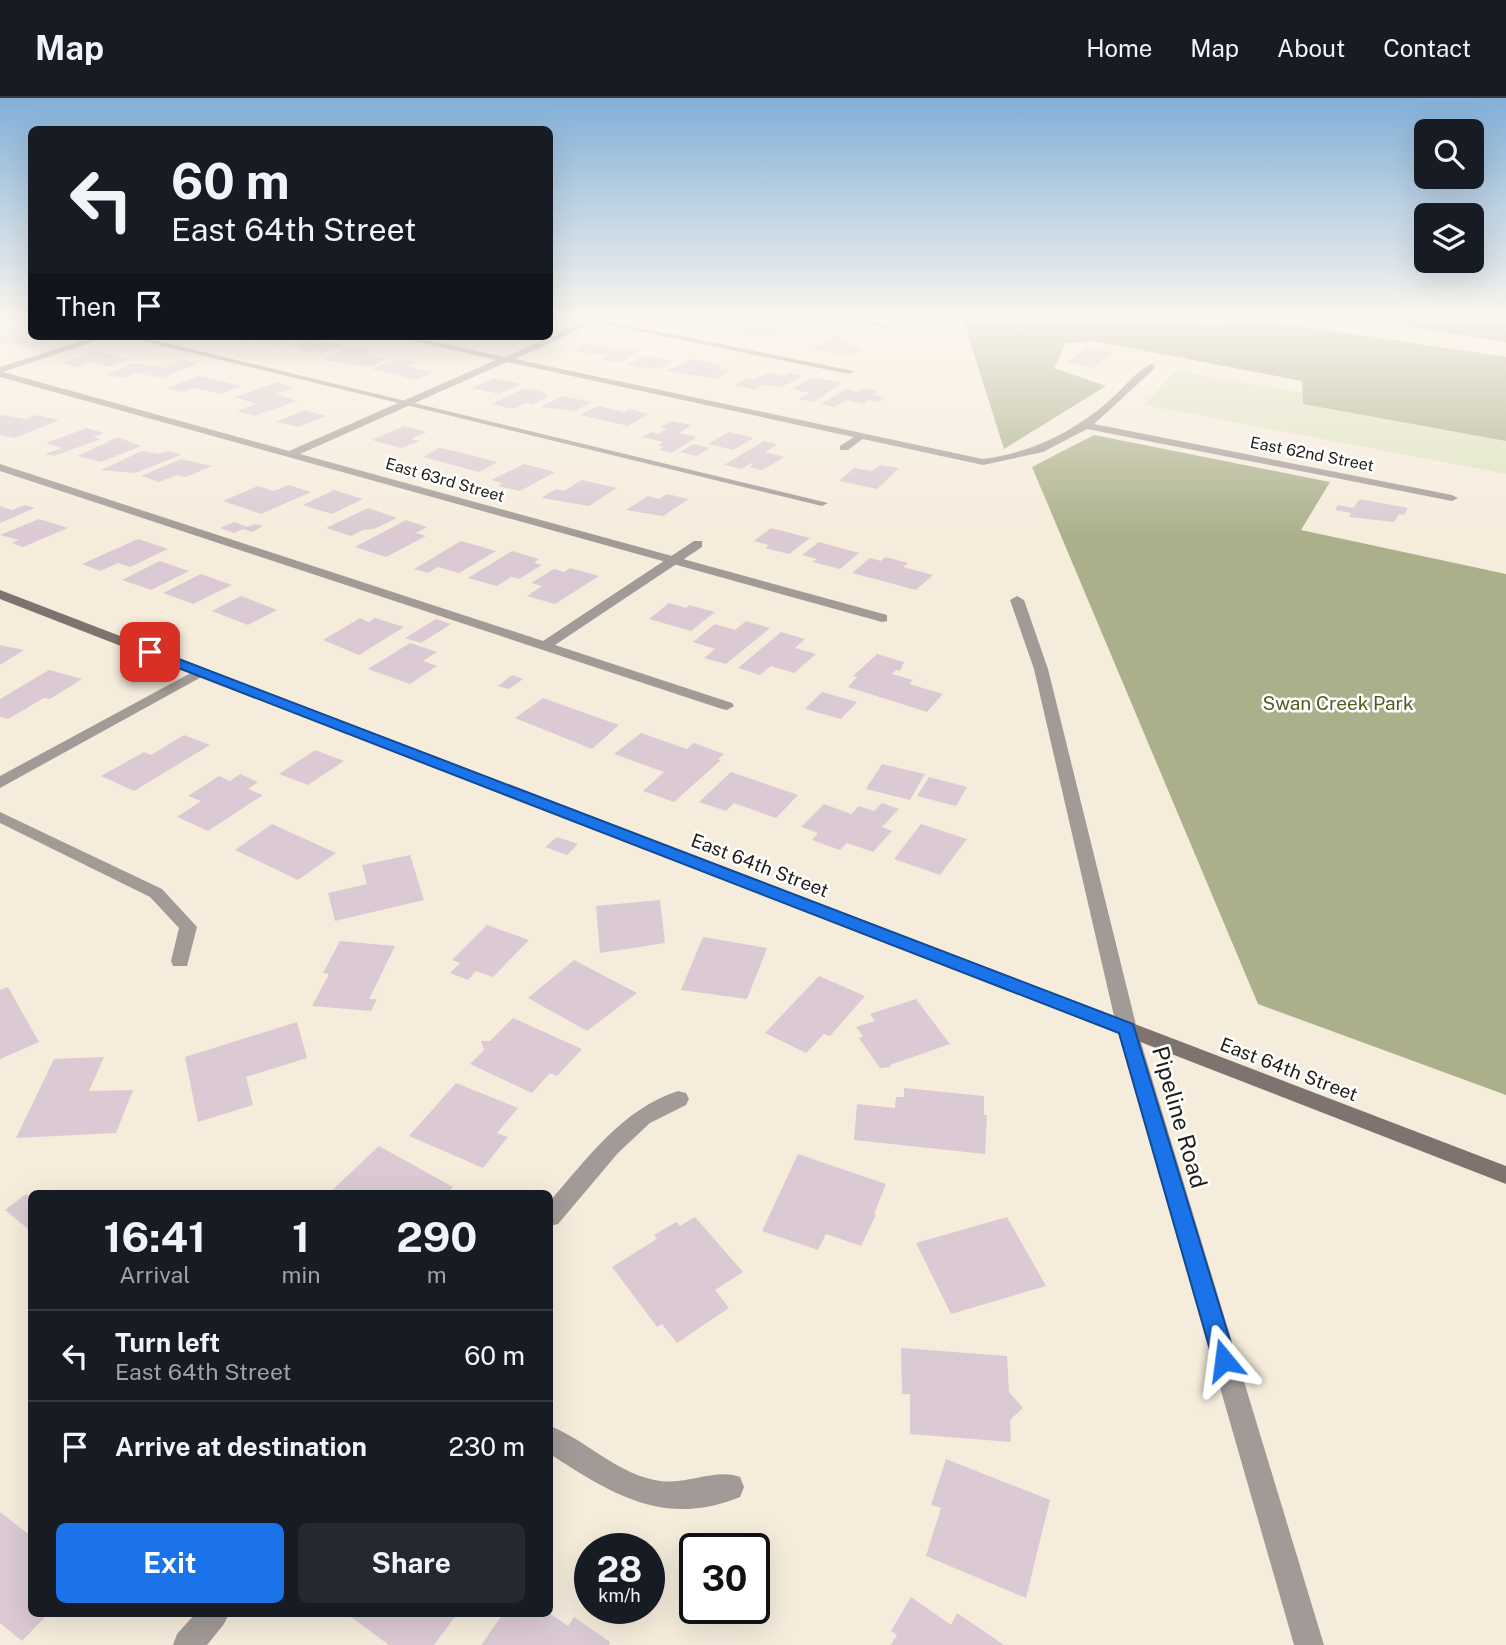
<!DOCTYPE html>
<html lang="en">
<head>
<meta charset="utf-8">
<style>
	:root { --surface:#171b24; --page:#242831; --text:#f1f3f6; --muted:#9ea1a6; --line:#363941; --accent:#1a73e8 }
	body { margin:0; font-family:"Public Sans",sans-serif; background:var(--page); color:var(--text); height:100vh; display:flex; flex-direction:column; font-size:26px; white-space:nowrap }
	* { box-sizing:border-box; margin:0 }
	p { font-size:23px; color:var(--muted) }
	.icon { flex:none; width:38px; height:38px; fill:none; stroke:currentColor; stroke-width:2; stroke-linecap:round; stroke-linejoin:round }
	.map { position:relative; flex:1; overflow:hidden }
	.panel { position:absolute; left:28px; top:1092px; width:525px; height:427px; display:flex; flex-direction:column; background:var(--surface); border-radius:10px; box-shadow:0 7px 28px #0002 }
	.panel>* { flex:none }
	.guide { position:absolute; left:28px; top:28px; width:525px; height:214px; border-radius:10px; box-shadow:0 7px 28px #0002; background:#171b24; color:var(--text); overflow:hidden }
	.buttons { position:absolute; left:1414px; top:21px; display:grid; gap:14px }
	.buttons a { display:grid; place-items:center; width:70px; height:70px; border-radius:10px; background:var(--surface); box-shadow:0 7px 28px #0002; font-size:35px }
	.speed { position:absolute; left:574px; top:1435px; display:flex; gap:14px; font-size:35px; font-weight:700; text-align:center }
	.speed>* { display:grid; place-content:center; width:91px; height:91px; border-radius:50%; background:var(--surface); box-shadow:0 7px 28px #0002; line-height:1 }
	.speed small { font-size:18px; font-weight:400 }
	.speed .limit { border:4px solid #111; border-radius:10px; background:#fff; color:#111 }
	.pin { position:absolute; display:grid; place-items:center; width:60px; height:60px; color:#fff; margin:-30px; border-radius:14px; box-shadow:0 4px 10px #0006 }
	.me { position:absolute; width:77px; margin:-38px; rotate:344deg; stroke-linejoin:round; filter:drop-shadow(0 0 5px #0008) }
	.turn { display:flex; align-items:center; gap:24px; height:147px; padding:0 28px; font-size:32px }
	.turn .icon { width:91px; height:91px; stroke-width:2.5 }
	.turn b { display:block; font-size:49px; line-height:60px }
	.then { display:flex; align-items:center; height:66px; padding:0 28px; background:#0003; gap:14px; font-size:26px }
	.eta { display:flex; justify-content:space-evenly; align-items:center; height:119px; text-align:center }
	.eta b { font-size:42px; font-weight:700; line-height:49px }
	.button { display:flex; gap:14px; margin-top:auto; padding:14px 28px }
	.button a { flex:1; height:80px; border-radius:10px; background:var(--accent); color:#fff; font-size:28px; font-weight:700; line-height:80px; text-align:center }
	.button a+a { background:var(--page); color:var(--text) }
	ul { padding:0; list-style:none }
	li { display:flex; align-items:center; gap:21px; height:91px; padding:0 28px; border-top:2px solid var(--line) }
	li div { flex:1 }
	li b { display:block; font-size:26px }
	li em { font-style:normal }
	header { display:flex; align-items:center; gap:42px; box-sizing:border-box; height:98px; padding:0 35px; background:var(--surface); border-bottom:2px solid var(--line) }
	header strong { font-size:33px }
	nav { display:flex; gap:38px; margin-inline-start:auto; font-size:24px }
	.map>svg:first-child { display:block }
	.green { fill:#dfe4c2 }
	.forest { fill:#abb08b }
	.building { fill:#dbcad3 }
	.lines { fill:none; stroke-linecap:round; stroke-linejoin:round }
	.lane { fill:#a29a97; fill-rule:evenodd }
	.street { fill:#a29a97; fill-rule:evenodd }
	.secondary { fill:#7e736e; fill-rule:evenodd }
	.route { fill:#1a73e8; stroke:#114b97; stroke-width:2 }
	.labels { text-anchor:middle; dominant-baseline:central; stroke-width:5; stroke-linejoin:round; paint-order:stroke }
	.far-street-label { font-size:16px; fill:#211e18; stroke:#fff }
	.park-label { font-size:19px; fill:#555a1f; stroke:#fff }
	.street-label { font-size:19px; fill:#211e18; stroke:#fff }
	.near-street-label { font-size:23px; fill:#211e18; stroke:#fff }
</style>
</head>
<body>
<header>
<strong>Map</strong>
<nav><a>Home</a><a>Map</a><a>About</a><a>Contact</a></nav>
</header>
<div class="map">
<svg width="1506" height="1547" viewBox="0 0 1506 1547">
	<rect width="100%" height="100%" fill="#f6ecdc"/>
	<path class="green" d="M1176,273L1506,330V376L1144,307Z"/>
	<path class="forest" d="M963,221H1178L1223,229L1231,221H1255L1506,259V343L1303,306L1302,283L1094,243L1066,245L1054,270L1106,288L1004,351Z
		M1354,221H1506V244Z
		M1094,337L1330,384L1301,432L1506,476V997L1258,906L1032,369Z"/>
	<path class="building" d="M682,221H708L687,231L675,229L684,225L678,223Z
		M719,221H748L754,222L732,234L704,229Z
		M760,224L789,229L775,236L767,235L757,239L737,235Z
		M16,235L53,244L32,250L9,244L0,247V240Z
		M236,238H283L293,240L275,247L253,242L245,244L229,241Z
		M832,238L853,241L845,247L863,250L851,258L811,251Z
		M305,240L344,247L328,254L314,252L307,255L296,253L303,250L289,247Z
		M584,246L638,253L621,265L601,262L607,258L573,253Z
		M354,248L370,252L363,255L369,256L366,257L388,261L370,269L322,262Z
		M1088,249L1112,254L1094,270L1067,265Z
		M96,253L130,262L110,269L92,264L78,269L62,265Z
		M646,258L673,263L658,271L626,267Z
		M399,260L416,264L406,268L434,274L416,282L372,271Z
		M692,261L724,267L717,270L730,273L716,281L666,273Z
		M183,262L197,265L163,280L134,275L124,280L105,277L133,265L167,270L170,269L164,268Z
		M767,275L784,278L790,275L802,278L782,289L763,287L754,292L734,287L746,280L754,282Z
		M199,278L242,288L221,296L194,290L182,294L166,290Z
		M812,279L842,285L813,304L799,301L810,295L793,291Z
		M494,280L521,286L499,296L472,290Z
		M278,284L295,290L276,296L297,303L254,318L237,313L257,306L235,299Z
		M525,290L547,295L543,297L549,298L532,307L525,305L514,311L491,306Z
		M863,290L878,293L872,296L885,300L879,304L869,302L864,306L846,302L835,309L821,306L846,291L857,294Z
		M562,298L592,304L575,313L541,309Z
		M598,308L624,314L629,311L649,316L628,328L580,317Z
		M304,312L326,318L299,329L276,324Z
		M3,317L27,321L36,317L59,322L15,340L0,337V318Z
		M671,323L692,327L679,335L697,339L671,355L659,352L664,349L658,347L663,344L642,339L651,334L658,336L667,331L660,329Z
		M404,328L427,334L411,341L420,343L401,350L372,342Z
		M87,330L104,335L93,339L101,341L54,358L45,356L62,350L46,345Z
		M729,334L754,340L733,352L708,346Z
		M118,339L141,348L101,364L78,358Z
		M764,343L777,346L765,354L785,359L762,372L749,369L754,366L751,365L742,371L724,367Z
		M694,346L710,350L696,358L680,354Z
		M439,350L454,353L498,364L479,374L423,359Z
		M142,353L159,356L168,353L181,357L135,375L101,372Z
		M181,361L212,368L186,379L177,377L159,384L141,378Z
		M524,366L555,374L520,393L498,388L503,385L491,382Z
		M880,367L899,370L877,391L839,383L854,370L872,373Z
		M582,382L617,390L589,408L541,400L556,391L564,393Z
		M289,387L311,394L261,416L223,403L258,388L274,393Z
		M334,392L363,401L332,416L303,407Z
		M667,396L689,401L663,418L626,412L648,398L659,401Z
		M1360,401L1408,410L1404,417L1399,416L1394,424L1349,419L1351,415L1335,412L1338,407L1353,410Z
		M25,407L35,410L0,425V408L12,412Z
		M368,410L397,420L374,431L363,432L351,438L326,430Z
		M39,421L68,430L23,449L12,445L19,442L0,437Z
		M406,422L427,429L416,435L426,438L386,459L355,449Z
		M234,424L248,429L255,426L263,428L252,434L243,431L234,435L220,430Z
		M771,430L810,440L789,456L765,450L769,447L754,443Z
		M138,441L168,451L130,469L118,465L100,473L82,466Z
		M461,443L496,453L459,475L438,469L428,475L414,471Z
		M819,444L859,455L840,471L813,464L817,461L802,457Z
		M512,453L539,461L534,465L542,467L519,481L511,479L497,488L468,480Z
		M885,459L908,465L903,469L933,477L916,492L852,475L870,460L881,463Z
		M160,463L189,473L151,492L122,482Z
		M570,470L599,478L555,506L527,498L542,488L531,485L554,471L564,474Z
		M201,476L232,487L193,506L163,495Z
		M241,498L277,512L248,527L212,513Z
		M669,505L686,510L689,507L715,514L691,533L649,521Z
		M360,520L369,524L375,520L404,529L359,557L323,542Z
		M436,521L451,526L421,545L405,540Z
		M746,523L770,530L726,566L704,560L715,551L693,544L715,526L735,532Z
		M781,534L805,541L795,550L816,556L794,575L771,568L760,577L738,570Z
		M410,545L437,554L423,563L437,568L410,586L368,571Z
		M0,547L24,552L0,567Z
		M877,556L904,564L900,573L896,572L892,576L913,582L909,586L943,596L927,614L848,589L857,579L853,578Z
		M49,572L82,581L50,601L44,600L8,621L0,619V601Z
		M512,577L523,581L509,591L498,588Z
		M822,594L857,604L841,621L805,611Z
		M543,600L619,627L592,651L515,620Z
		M641,635L687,651L694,645L724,656L718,661L721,662L674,704L643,693L664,674L614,656Z
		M184,637L210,647L134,693L101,678L144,654L151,657Z
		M315,652L344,663L308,687L279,676Z
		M882,666L925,676L910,702L866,691Z
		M731,674L798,697L776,720L734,705L726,713L699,704Z
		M240,676L258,684L248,691L263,697L208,733L177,719L201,703L188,698L219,678L230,683Z
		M929,679L967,689L956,708L917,698Z
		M882,705L899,711L882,729L892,733L873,754L847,745L840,752L812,742L818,735L801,729L824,706L851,716L859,708L874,713Z
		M272,726L336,755L298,782L235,752Z
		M921,726L967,741L940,777L894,761Z
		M557,739L578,746L567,757L545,749Z
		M410,757L424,802L335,823L328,795L367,786L362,767Z
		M660,802L665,845L600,855L596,808Z
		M487,827L529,842L493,879L476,873L468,882L450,875L460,865L452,862Z
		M703,839L767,850L747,901L681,892Z
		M340,843L395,848L369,901H377L371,913L312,908L329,876L323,875Z
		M574,862L637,895L587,933L528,900Z
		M819,878L865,898L830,938L824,936L806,955L765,935Z
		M8,889L39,944L0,961V892Z
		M916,901L950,946L890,967L891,969L880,970L859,940L863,938L856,929L875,923L870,916Z
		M513,920L582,951L557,978L550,975L532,995L470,966L484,952L481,943H490Z
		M297,924L307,960L246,979L253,1007L198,1024L185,959Z
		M104,959L89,993L133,992L116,1035L16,1040L54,961Z
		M456,985L518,1010L497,1035L508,1039L483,1070L409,1038Z
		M904,990L984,998V1017H987L985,1056L854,1042L857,1006L895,1010L896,999H904Z
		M379,1048L453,1089L447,1096H328Z
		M798,1056L886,1086L874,1116L876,1117L861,1148L826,1136L818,1152L762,1133Z
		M26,1096L32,1100V1134L5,1112Z
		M695,1119L743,1174L715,1192L729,1210L677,1245L662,1226L657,1229L612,1169L657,1141L654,1137L676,1124L680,1128Z
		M1007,1119L1046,1188L951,1216L916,1145Z
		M901,1250L1007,1258L1009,1294L1023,1310L1010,1322L1011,1344L910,1336V1296H902Z
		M946,1361L1050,1402L1026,1500L926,1458L941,1410L931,1407Z
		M0,1414L32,1439V1516H48L22,1543L0,1525Z
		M911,1499L951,1527L957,1515L1004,1547H891L897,1537L891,1533Z
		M347,1516H457L434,1547H389Z
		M503,1516H551L568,1528L574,1519L610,1544L609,1547H481Z"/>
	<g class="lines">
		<path class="lane" d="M578,221H596L854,273L849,276Z
			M122,238H137L828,405L822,408Z
			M860,335L864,336V340L848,352H840V348Z
			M0,366L543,543L694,443H702V449L555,547L732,605L734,608L727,612L722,611L0,373Z"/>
		<path class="street" d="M590,221H602L515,261L983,361C1033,354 1072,335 1110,302C1123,291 1136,273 1151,266L1154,267V271L1094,326L1452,397L1458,400L1452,403L1087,331L1043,354L983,367L507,264L300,356L887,517V523L882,524L0,279V269L97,238H110L3,274L289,353L496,262L392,238H408L505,259Z
			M842,221H862L891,228L887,231Z
			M1017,498L1024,502L1048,571L1137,931L1324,1547H1294L1117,931L1034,571L1010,502Z
			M200,570L207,574L205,577L0,690V678Z
			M0,714L162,791L197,829L187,868H173L171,863L179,830L150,799L0,725Z
			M678,993L686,995L689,1001L686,1007L650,1025L618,1055L558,1126L550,1128V1103C587,1061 622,1011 678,993Z
			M550,1328C588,1343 618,1377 660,1383C686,1387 716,1370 740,1379L744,1389L740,1399C664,1430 612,1396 550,1356Z
			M195,1516H229L224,1526L207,1547H173L177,1536Z"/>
		<path class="secondary" d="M0,492L1506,1068V1086L0,501Z"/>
	</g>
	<linearGradient id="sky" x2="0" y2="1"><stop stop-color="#82afd8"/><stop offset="0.5" stop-color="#fbf6ef"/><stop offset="1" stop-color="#fbf6ef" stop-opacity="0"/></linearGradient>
	<rect width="1506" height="438" fill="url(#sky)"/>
	<path class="route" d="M150,550L1133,926L1236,1262L1233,1269L1224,1272L1216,1269L1213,1262L1119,935L145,557V552Z"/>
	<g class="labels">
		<g class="far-street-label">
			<text transform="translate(1312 356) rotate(11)">East 62nd Street</text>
			<text transform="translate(445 382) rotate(16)">East 63rd Street</text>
		</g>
		<g class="park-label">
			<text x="1338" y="605">Swan Creek Park</text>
		</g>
		<g class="street-label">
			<text transform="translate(760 767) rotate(21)">East 64th Street</text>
			<text transform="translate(1289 971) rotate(21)">East 64th Street</text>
		</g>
		<g class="near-street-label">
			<text transform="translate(1180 1019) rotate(74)">Pipeline Road</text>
		</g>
	</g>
</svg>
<div class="buttons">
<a><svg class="icon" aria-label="search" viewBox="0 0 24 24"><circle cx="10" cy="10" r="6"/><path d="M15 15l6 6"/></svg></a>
<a><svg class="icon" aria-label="layers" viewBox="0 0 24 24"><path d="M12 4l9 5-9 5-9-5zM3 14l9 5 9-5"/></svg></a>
</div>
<div class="speed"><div>28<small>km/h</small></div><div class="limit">30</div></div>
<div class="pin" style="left:150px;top:554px;background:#d93025"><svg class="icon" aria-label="arrive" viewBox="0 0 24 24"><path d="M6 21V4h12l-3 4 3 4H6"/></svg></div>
<svg class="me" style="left:1224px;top:1262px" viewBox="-20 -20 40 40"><path d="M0-17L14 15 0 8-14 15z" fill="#1a73e8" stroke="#fff" stroke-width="4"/></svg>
<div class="guide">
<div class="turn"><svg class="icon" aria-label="left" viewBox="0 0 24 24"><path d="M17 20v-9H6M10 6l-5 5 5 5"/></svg><div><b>60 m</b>East 64th Street</div></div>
<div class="then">Then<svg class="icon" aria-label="arrive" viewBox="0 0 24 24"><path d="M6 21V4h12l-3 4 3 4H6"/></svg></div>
</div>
<section class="panel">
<div class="eta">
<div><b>16:41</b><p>Arrival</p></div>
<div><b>1</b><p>min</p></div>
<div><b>290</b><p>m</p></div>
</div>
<ul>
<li><svg class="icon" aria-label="left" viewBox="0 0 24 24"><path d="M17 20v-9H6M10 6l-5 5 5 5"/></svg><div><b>Turn left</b><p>East 64th Street</p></div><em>60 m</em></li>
<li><svg class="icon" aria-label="arrive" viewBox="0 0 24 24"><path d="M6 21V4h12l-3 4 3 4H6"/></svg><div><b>Arrive at destination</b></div><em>230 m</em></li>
</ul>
<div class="button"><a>Exit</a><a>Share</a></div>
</section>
</div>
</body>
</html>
